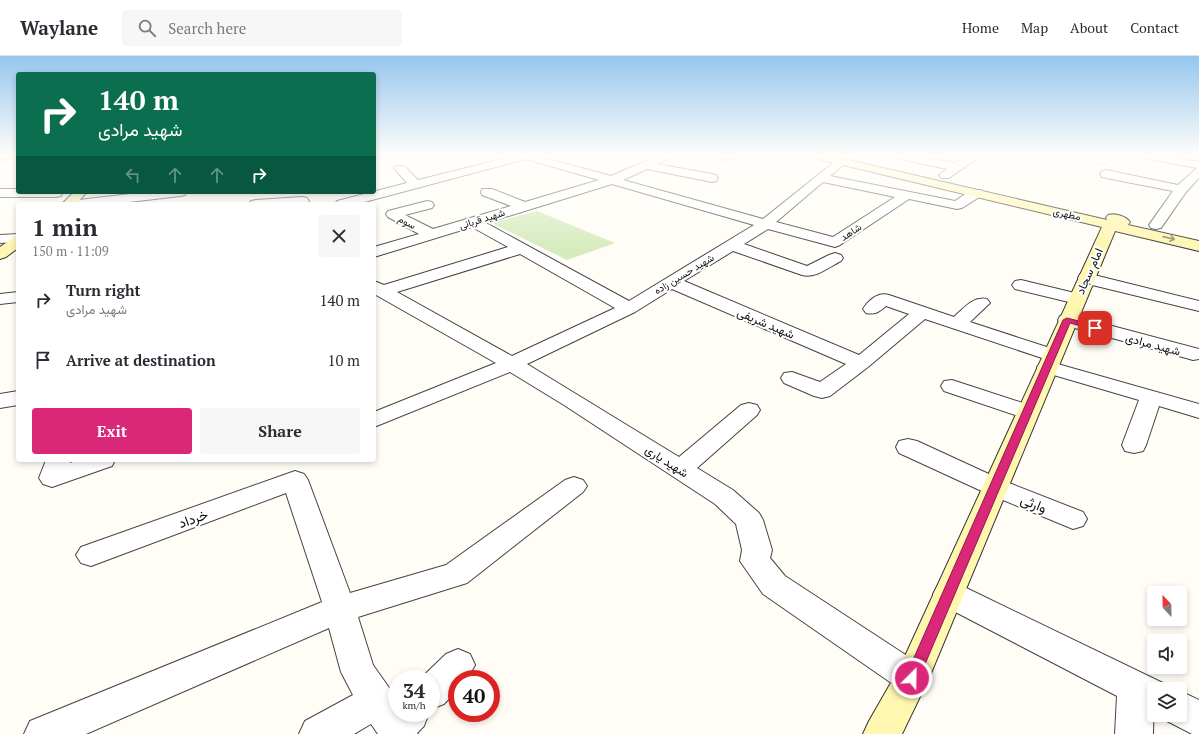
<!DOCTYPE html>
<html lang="en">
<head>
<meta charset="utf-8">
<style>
	:root { --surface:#fff; --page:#f7f7f7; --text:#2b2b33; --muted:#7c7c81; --line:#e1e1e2; --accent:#db2777 }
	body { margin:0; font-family:"PT Serif",Vazirmatn,serif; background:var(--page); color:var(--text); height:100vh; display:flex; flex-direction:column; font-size:15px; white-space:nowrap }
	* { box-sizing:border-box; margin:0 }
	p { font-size:13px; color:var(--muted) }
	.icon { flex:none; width:22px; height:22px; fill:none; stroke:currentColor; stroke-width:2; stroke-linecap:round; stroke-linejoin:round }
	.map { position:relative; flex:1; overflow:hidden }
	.side { position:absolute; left:16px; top:146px; width:360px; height:260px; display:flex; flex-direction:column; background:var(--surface); border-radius:4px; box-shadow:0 2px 6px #0003 }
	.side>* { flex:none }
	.guide { position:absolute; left:16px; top:16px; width:360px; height:122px; border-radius:4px; box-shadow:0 2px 6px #0003; background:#0b6e4f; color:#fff; overflow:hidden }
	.needle { width:26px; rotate:338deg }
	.buttons { position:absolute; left:1147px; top:530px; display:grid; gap:8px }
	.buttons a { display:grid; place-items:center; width:40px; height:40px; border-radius:4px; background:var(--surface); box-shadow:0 2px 6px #0003; font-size:20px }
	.speed { position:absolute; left:388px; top:614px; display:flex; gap:8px; font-size:20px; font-weight:700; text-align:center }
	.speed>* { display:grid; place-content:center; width:52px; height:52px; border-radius:50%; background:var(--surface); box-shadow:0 2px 6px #0003; line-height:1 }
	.speed small { font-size:10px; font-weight:400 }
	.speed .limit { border:6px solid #d22; background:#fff; color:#111 }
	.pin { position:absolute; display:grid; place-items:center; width:34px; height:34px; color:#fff; margin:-17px; border-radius:8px; box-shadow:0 2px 6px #0006 }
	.me { position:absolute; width:44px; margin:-22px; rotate:23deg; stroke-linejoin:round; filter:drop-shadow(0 0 3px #0008) }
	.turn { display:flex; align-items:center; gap:14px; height:84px; padding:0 16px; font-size:18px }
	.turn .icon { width:52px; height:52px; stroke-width:2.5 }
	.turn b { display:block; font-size:28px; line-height:34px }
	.lanes { display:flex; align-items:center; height:38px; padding:0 16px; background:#0003; justify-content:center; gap:20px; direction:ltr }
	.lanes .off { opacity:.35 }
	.round { display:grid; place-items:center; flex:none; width:42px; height:42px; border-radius:4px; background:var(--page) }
	.summary { display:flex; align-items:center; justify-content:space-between; height:68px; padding:0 16px }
	h1 { font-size:24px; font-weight:600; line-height:30px }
	.action { display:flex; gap:8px; margin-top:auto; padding:8px 16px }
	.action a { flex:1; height:46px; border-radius:4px; background:var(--accent); color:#fff; font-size:16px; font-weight:600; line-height:46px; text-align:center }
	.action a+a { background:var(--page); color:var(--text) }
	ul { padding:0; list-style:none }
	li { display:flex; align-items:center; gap:12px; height:60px; padding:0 16px }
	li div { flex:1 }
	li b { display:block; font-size:15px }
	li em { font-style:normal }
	header { display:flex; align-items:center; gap:24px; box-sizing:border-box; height:56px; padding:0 20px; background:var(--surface); border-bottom:1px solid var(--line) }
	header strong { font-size:19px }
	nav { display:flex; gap:22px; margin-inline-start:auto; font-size:14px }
	.search { width:280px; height:36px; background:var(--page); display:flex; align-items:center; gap:10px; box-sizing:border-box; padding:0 14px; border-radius:4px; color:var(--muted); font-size:15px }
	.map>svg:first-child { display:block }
	.green { fill:#d5ebbd }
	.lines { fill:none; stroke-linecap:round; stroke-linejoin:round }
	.lane-casing { stroke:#444; stroke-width:1 }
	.street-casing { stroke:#444; stroke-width:2 }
	.secondary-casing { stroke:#333; stroke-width:2 }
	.lane { fill:#fff; fill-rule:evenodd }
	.street { fill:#fff; fill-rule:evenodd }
	.secondary { fill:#fff6b0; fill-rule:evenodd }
	.oneway { stroke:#948f68 }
	.route { fill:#db2777; stroke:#8e194d }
	.labels { text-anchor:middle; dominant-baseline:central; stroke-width:4; stroke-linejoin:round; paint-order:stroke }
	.far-street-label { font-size:10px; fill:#111; stroke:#fff }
	.street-label { font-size:12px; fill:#111; stroke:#fff }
	.near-street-label { font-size:14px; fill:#111; stroke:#fff }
</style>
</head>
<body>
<header>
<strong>Waylane</strong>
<div class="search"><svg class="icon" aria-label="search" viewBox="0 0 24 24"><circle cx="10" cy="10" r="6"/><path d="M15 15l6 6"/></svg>Search here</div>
<nav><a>Home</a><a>Map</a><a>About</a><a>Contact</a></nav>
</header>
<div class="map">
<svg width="1199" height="678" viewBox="0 0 1199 678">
	<rect width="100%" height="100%" fill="#fffdf5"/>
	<path class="green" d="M537,155L615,187L567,204L492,167Z"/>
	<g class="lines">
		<g class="lane-casing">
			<path id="lane" d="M1110,100H1119L1106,108H1100V104Z"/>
		</g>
		<g class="street-casing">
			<path id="street" d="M514,100H537L611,120L657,100H670L669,102L657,108L712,118L716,119L718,122L716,125L712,126L647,113L623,124L763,163L838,103H846L848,105L830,120L955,145L971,134H981L982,137L981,140L962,152L957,153L909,143L840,189L835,191L768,173L744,188L807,210L829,199L835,197L841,199L843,202L841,205C829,211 815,223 802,219L733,195L684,225L859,299L909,258L886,250C879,256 875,259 866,257L863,253C869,244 878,236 889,239L954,261C964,252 973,240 987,243L990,247L970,266L1059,295L1062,299L1059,303L1052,305L1045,303L925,263L868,311L830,340L822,342L814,340L784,327L781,322L784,317L792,316L820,326L846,308L672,233L635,256L527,308L679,401L741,349L749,347L757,349L760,354L757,359L697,412L733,434L759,457L763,464L772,494L770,502L785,520L924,611L929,622L924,633L912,638L900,633L763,538L740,505L742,494L736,468L715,448L564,349L510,316L374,371V356L496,307L376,239L374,237V225L384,229L508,191L472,171L374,201V191L419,178L388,161L386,158L388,155L427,145L432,146L434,149L432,152L405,159L433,173L511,150L482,139L481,136L482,133H492L525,146L599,124L526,103L357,148H335L337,145L407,127L394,112L396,110H404L418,124ZM823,126L895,141L833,181L776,166ZM612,128L754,169L629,245L486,167ZM520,198L615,252L512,300L397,236Z
				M716,100H732L733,101L727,104L718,102Z
				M893,100H915L955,107L967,100H980L949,122H941L939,119L947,113L899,103Z
				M1144,100H1166L1199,106V122L1186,136L1161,172L1156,173L1151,172L1149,169L1173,135L1106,122L1102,121L1100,118L1102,115L1106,114L1178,129L1197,112L1149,103L1145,102Z
				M0,133H18V136L62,137L61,140L56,141H0Z
				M147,136H186L185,139L180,140L112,148H72L74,145L79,144Z
				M302,141L307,142L309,145L307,148H249L251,145L256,144Z
				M18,178V186L0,187V179Z
				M1086,217L1199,245V255L1080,226L1078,222L1080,218Z
				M1021,224L1083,239L1086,243L1083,247L1077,248L1015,233L1012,229L1015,225Z
				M18,236V246L0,248V238Z
				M1067,258L1199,293V303L1193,304L1186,302L1060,268L1058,264L1060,260Z
				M1047,305L1199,348V362L1159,350L1146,389L1143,395L1134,397L1125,395L1122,389L1139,344L1040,315L1037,311L1040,307Z
				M952,324L1035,351L1038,356L1035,361L1027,363L944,335L941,330L944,325Z
				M18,335V349L0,352V338Z
				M908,383L917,385L1004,425L1083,456L1087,463L1083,470L1073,473L986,437L899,397L896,391L899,385Z
				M46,404H70V407L77,404H115L112,410L52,431L43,428L39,422Z
				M295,415L304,418L308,424L350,537L446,509L565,424L574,421L583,424L587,430L583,436L467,527L358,561L373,609L397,643V657H429L424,670L417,677L418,678H378L371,668L354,678H299L305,665L353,639L341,616L329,572L86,678H24L30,665L322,546L286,437L91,510L81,507L76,499L81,491Z
				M949,525L960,529L1167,629L1168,633H1154L1153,678H1115L1117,640L938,547L933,538L938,529Z
				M458,593L470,598L475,609L467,623H457V634L444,648L431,653V623H420L446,598Z
				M1180,635L1199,644V678H1192L1167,665L1164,659H1180Z"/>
		</g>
		<g class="secondary-casing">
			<path id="secondary" d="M0,100H13L11,102L0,104Z
				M813,100H831L1107,164L1106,162L1108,159C1115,157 1126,160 1130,166L1128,169L1199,185V195L1115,175L929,622L902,678H863L869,665L900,611L1102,171L818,103L814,102Z
				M74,136H87L76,148H62Z
				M18,180V192L6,201L0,203V191L13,182Z"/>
		</g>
		<use href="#lane" class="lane"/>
		<use href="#street" class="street"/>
		<use href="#secondary" class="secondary"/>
	</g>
	<defs><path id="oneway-shaft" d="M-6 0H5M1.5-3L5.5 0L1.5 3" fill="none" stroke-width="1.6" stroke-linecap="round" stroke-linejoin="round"/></defs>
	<use class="oneway" href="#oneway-shaft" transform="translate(1169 182) rotate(13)"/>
	<linearGradient id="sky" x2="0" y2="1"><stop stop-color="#95c6ee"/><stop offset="0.51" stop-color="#fffefa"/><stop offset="1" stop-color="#fffefa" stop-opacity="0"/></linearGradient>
	<rect width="1199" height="195" fill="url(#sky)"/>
	<path class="route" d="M1067,262L1098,270L1099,272L1095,274L1070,267L917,627L912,629L907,627L905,622L1063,264Z"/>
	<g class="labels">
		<g class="far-street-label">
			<text transform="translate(1067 158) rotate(13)">مطهری</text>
			<text transform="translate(482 163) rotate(-17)">شهید قربانی</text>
			<text transform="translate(407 166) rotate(27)">سوم</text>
			<text transform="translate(851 176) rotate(-33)">شاهد</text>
			<text transform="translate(684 218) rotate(-31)">شهید حسین زاده</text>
		</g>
		<g class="street-label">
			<text transform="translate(1089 215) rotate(-66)">امام سجاد</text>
			<text transform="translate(766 267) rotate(23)">شهید شریفی</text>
			<text transform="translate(1153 288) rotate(15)">شهید مرادی</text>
			<text transform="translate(667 405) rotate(33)">شهید یاری</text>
		</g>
		<g class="near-street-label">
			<text transform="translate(1034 447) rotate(22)">وارثی</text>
			<text transform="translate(193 462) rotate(-20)">خرداد</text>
		</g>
	</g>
</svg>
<div class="buttons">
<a><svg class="needle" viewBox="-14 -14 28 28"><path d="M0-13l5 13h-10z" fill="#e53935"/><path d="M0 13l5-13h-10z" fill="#7c7c81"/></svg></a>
<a><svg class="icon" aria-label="sound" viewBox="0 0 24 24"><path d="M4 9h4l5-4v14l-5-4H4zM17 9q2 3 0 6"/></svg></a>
<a><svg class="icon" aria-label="layers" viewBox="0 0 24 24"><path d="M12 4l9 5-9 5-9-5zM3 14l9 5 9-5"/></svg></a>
</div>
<div class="speed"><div>34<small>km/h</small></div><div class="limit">40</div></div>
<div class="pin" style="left:1095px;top:272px;background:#d93025"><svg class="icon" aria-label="arrive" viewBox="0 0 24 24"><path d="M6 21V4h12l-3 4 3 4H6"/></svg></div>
<svg class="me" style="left:912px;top:622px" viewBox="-20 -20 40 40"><circle r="17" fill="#db2777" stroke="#fff" stroke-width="3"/><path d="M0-11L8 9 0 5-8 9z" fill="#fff"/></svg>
<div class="guide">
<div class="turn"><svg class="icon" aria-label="right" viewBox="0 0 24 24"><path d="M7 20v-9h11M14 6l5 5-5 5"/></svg><div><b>140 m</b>شهید مرادی</div></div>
<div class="lanes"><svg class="icon off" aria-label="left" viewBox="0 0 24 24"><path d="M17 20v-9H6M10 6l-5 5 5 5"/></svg><svg class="icon off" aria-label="ahead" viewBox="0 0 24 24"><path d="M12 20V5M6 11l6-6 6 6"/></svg><svg class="icon off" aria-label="ahead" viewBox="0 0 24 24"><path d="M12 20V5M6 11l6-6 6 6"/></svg><svg class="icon" aria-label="right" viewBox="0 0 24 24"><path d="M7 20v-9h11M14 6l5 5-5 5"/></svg></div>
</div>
<section class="side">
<div class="summary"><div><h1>1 min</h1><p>150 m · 11:09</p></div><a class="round"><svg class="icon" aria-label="close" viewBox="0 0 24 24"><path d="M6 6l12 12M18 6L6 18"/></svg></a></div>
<ul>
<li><svg class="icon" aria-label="right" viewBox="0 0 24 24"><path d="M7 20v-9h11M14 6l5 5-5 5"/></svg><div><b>Turn right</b><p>شهید مرادی</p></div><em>140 m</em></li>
<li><svg class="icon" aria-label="arrive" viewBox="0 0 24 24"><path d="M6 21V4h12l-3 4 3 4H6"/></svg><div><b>Arrive at destination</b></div><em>10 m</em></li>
</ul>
<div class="action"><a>Exit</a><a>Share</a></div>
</section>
</div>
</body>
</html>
